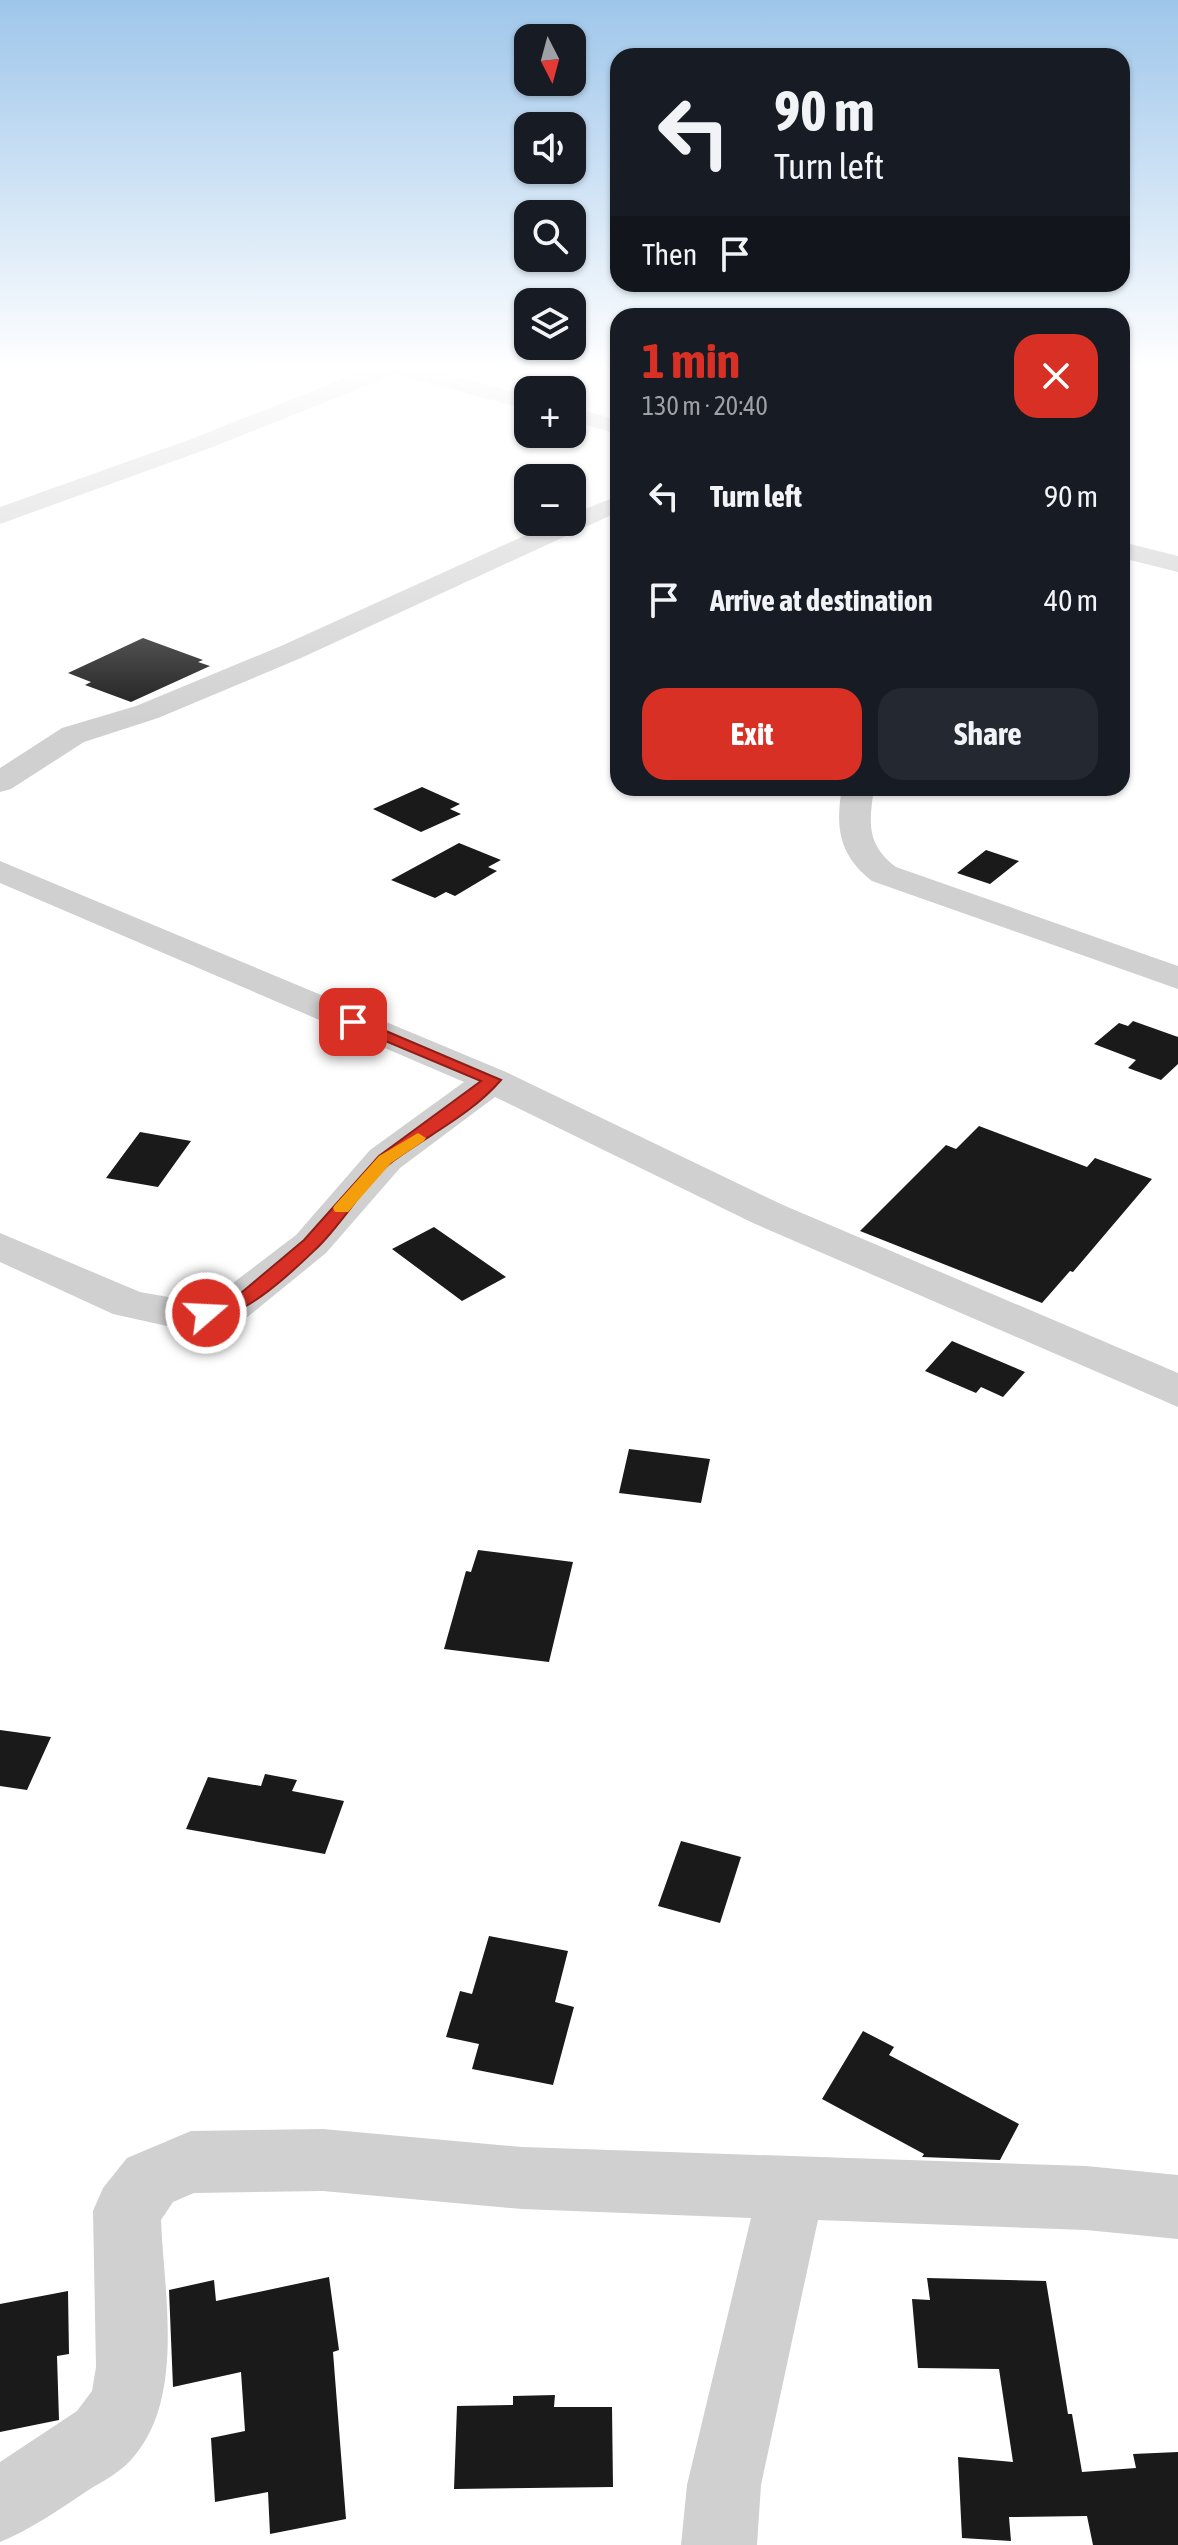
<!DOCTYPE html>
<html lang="en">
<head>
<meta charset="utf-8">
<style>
	:root { --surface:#171b24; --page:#242831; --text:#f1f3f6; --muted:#9ea1a6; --accent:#d93025 }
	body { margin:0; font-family:"Asap Condensed",sans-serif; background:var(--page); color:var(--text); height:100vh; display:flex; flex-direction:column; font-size:30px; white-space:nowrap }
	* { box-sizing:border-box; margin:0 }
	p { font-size:26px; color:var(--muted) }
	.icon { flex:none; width:44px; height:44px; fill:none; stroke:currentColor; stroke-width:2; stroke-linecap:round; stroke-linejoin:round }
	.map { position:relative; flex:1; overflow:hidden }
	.details { position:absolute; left:610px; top:308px; width:520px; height:488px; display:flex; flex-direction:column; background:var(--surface); border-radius:24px; box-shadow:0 2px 6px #0004 }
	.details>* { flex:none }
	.guide { position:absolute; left:610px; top:48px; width:520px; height:244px; border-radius:24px; box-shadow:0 2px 6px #0004; background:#171b24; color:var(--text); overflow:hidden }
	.needle { width:52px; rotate:174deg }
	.controls { position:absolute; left:514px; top:24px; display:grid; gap:16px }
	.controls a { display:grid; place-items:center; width:72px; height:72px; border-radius:16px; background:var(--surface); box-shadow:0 2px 6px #0004; font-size:40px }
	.pin { position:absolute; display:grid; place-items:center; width:68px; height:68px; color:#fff; margin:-34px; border-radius:16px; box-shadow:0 4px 12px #0006 }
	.me { position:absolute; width:88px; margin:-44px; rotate:71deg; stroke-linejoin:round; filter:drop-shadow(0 0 6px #0008) }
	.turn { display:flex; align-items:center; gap:28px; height:168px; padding:0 32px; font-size:36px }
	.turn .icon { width:104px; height:104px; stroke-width:2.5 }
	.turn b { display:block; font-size:56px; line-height:68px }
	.then { display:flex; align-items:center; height:76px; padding:0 32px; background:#0003; gap:16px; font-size:30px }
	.round { display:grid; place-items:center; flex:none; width:84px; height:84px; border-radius:24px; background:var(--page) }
	.headline { display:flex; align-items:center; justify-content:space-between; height:136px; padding:0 32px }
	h1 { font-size:48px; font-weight:700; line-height:60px; color:var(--accent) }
	.primary-button { display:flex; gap:16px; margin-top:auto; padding:16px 32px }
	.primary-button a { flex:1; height:92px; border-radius:24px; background:var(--accent); color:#fff; font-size:32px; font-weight:700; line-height:92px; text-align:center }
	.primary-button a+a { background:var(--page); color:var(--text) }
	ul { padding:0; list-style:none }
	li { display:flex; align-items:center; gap:24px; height:104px; padding:0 32px }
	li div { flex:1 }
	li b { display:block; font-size:30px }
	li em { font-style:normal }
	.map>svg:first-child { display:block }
	.building { fill:#1a1a1a }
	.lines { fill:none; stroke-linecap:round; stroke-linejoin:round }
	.minor { fill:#d0d0d0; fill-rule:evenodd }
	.route { fill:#d93025; stroke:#8d1f18; stroke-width:2 }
	.slow { fill:#f59e0b }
</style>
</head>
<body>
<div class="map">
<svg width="1178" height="2545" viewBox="0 0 1178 2545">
	<rect width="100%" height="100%" fill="#fff"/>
	<path class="building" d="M143,638L203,660L198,662L210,666L131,702L85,685L91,682L68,673Z
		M422,787L460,804L450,809L461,814L421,832L373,809Z
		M459,843L501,860L488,867L497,871L455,896L446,892L435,898L391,880Z
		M986,850L1019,861L990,884L957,873Z
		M1133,1021L1178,1037V1064L1161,1080L1128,1068L1136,1060L1094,1044L1119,1023L1128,1026Z
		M979,1126L1087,1167L1095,1158L1152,1179L1073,1272L1070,1271L1042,1303L860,1231L946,1145L956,1149Z
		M140,1132L191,1141L158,1187L106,1178Z
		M434,1227L506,1277L462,1301L392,1249Z
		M952,1341L1025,1372L1003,1397L981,1387L976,1393L925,1371Z
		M629,1449L710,1459L701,1503L619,1493Z
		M478,1550L573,1562L549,1662L444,1649L466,1571L471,1572Z
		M0,1730L51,1737L27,1790L0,1786Z
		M265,1774L297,1780L292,1791L344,1801L325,1854L186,1829L208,1777L261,1786Z
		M681,1841L741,1857L720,1923L658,1906Z
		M489,1936L568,1951L555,2002L574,2007L553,2085L472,2069L479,2044L446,2037L460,1991L472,1994Z
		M863,2031L894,2047L889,2055L1019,2124L1000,2160L922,2157L924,2154L822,2099Z
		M329,2277L339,2350L333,2352L346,2519L270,2534L268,2492L215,2502L211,2438L245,2431L241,2372L173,2387L169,2290L214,2280L216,2301Z
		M927,2278L1046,2281L1068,2414H1072L1082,2472L1136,2468L1133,2454L1178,2452V2545H1093L1087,2516L1009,2517L1011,2541L962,2538L958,2457L1013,2462L999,2369L918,2368L912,2299L930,2300Z
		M68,2291L69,2354L57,2356L59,2420L0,2432V2304Z
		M555,2395L554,2407H612L613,2487L454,2489L457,2406L513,2405V2396Z"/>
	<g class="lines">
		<path class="minor" d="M375,366H418L528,396V410L396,374L210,448L0,524V507L194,438Z
			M572,407L618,420V434L572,421Z
			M618,496V512L301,658L158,718L84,742L11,789L0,792V768L62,728L136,706L281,646L555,522H572V514Z
			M1122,542L1178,556V572L1122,558Z
			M842,788H874C869,823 866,844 896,867L1178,966V989L872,881C839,855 835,828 842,788Z
			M0,861L506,1072L783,1205L1178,1373V1407L753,1223L495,1097L400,1168L326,1253L245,1319L185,1330L113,1314L0,1262V1233L140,1292L185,1300L216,1296L296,1235L370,1150L464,1082L0,883Z
			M323,2129L522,2147L1086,2166L1178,2175V2239L1086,2230L818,2220L761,2485L757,2545H681L687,2485L751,2218L522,2209L323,2191L194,2193L173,2202L161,2220C164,2295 186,2402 130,2461C118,2474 99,2483 84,2493C57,2511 31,2529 0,2542V2462L77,2411L92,2391L96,2367L93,2211L103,2188L127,2158L191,2131Z"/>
	</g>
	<linearGradient id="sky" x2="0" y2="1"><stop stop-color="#9ec6ea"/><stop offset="0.51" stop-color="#fff"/><stop offset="1" stop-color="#fff" stop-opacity="0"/></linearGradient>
	<rect width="1178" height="723" fill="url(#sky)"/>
	<path class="route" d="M353,1017L501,1080C472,1114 428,1135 393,1161C364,1184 344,1222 317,1248C292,1272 236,1327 200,1317L197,1313L200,1309L224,1304L241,1293L304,1240L379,1156L481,1081L347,1025L345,1022Z"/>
	<path class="slow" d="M418,1133L426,1138L424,1141L391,1163L348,1212H335L333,1208L335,1205L379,1156Z"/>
</svg>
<div class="controls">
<a><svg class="needle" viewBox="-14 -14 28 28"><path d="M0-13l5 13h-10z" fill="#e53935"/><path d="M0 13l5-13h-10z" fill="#9ea1a6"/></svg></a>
<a><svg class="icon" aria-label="sound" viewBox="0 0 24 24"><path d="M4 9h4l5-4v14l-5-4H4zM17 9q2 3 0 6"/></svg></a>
<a><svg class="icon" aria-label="search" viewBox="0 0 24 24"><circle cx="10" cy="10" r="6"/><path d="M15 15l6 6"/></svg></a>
<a><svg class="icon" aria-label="layers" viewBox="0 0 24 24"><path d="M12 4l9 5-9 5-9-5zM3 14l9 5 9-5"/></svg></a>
<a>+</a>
<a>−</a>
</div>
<div class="pin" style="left:353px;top:1022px;background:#d93025"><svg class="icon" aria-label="arrive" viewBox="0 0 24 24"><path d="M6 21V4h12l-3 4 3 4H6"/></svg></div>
<svg class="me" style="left:206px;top:1313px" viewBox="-20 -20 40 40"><circle r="17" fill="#d93025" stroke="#fff" stroke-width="3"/><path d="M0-11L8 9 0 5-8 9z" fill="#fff"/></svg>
<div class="guide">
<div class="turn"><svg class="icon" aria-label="left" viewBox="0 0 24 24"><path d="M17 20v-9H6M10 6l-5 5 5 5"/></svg><div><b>90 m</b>Turn left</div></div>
<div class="then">Then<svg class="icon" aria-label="arrive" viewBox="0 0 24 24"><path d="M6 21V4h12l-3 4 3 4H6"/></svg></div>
</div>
<section class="details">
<div class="headline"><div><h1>1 min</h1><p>130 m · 20:40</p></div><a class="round" style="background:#d93025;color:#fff"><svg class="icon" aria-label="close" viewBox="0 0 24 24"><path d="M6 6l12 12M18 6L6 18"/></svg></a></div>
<ul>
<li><svg class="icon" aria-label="left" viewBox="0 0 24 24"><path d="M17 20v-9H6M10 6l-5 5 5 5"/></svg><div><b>Turn left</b></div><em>90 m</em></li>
<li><svg class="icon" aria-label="arrive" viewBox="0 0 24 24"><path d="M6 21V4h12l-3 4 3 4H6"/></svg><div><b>Arrive at destination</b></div><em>40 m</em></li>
</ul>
<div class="primary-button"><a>Exit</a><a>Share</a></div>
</section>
</div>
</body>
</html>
